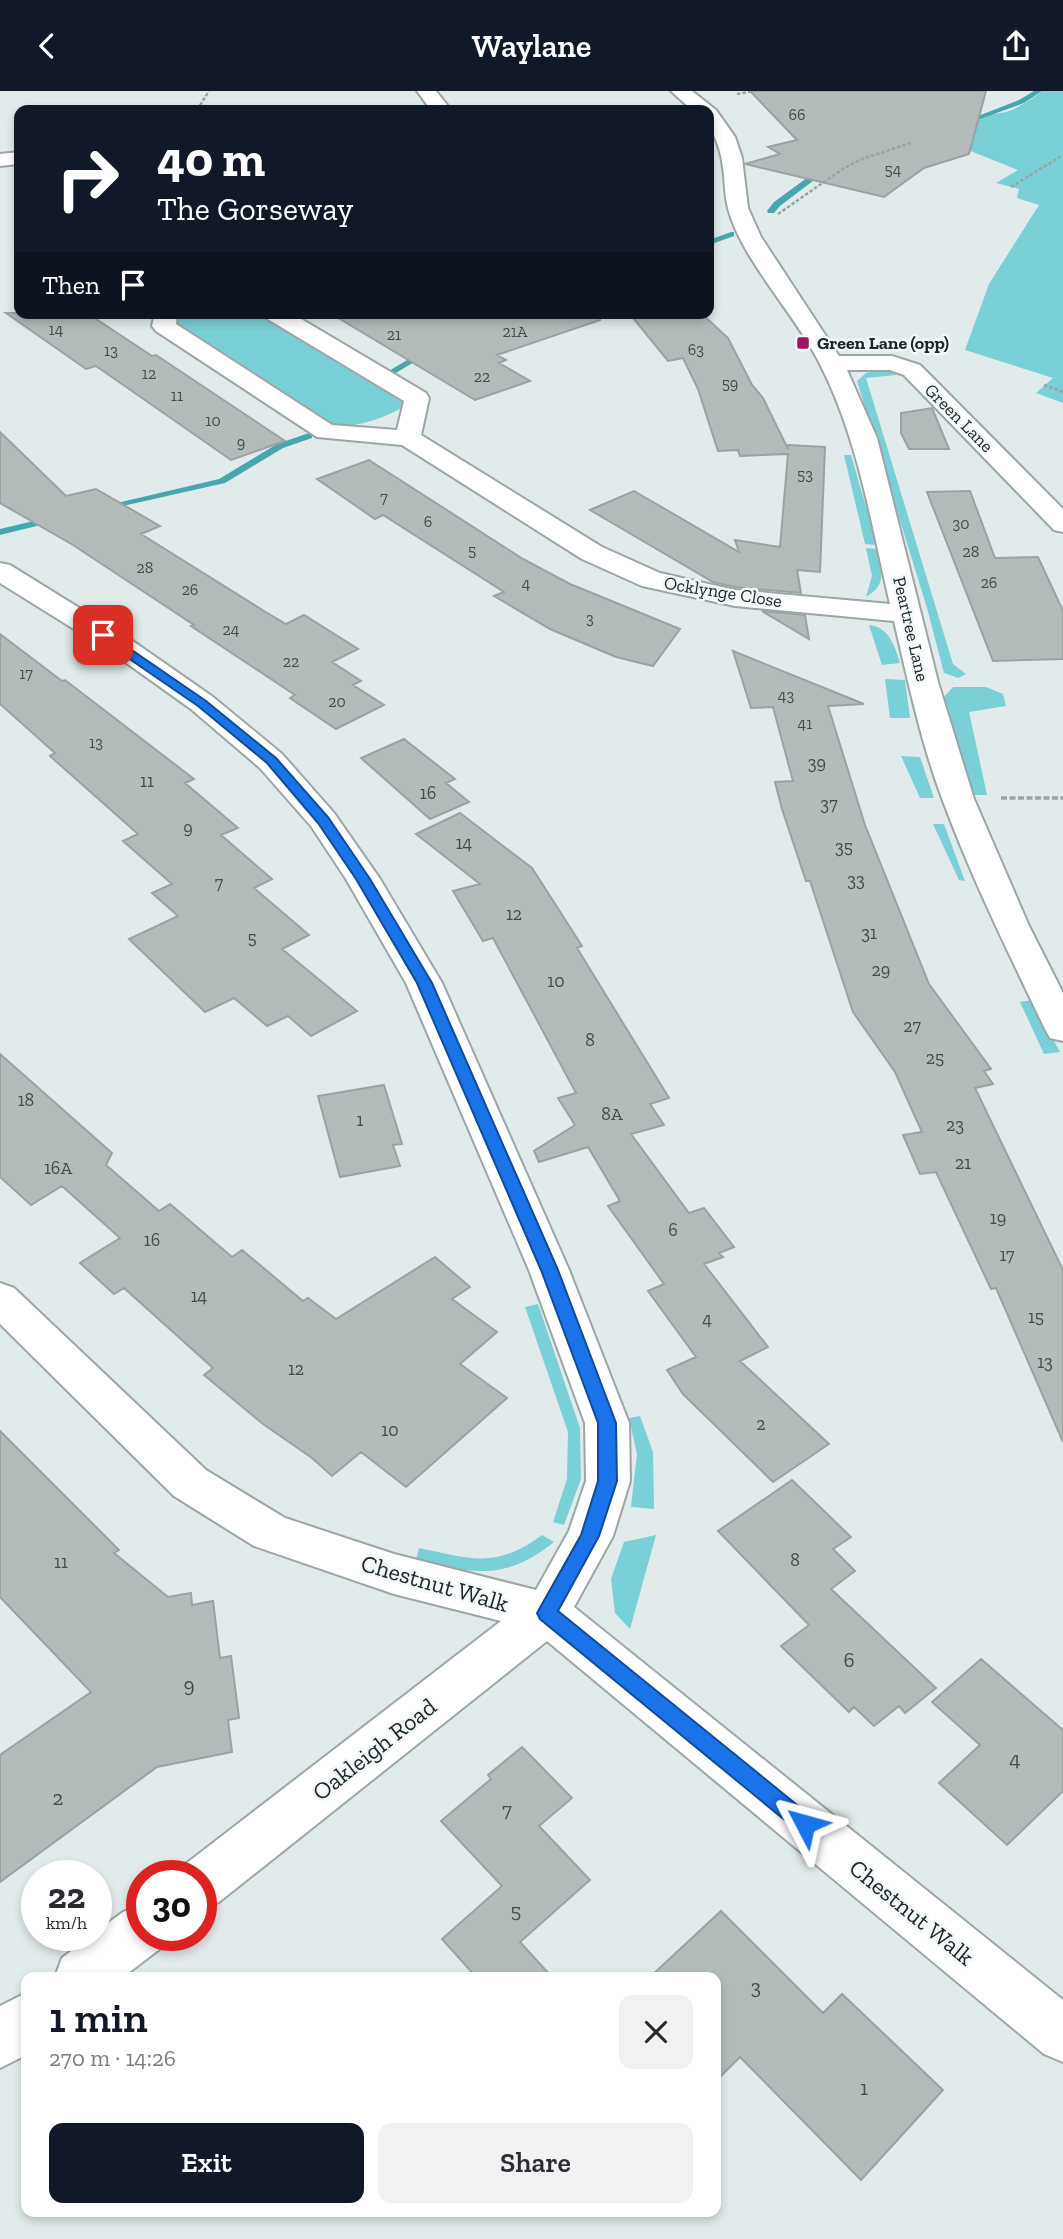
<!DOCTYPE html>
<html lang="en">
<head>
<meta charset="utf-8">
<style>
	:root { --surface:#fff; --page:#f2f2f3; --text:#2b2b33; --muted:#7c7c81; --accent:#111827 }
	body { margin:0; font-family:"Zilla Slab",serif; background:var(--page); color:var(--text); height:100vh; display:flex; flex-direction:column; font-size:26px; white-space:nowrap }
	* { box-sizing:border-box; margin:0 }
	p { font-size:23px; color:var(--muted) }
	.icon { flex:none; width:38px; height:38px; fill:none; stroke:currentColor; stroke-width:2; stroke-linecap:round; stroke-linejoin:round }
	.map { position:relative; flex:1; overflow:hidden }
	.sheet { position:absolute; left:21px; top:1881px; width:700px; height:245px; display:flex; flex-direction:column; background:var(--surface); border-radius:14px; box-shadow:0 4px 10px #0003 }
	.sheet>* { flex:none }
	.banner { position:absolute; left:14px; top:14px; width:700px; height:214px; border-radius:14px; box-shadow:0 4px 10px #0003; background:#111827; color:#fff; overflow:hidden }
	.speed { position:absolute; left:21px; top:1769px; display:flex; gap:14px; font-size:35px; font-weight:700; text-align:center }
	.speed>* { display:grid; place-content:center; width:91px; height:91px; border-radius:50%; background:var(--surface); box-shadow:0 4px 10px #0003; line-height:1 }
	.speed small { font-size:18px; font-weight:400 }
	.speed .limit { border:10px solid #d22; background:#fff; color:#111 }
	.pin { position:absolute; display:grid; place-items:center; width:60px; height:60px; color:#fff; margin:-30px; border-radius:14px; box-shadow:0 4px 10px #0006 }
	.me { position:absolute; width:77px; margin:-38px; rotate:309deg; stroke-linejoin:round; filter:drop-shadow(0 0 5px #0008) }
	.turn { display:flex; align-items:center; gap:24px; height:147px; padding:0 28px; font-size:32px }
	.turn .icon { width:91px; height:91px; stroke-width:2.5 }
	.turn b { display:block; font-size:49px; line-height:60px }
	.then { display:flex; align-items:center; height:66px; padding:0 28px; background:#0003; gap:14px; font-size:26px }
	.round { display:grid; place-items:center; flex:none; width:74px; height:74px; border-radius:14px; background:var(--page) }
	.overview { display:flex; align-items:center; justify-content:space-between; height:119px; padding:0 28px }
	h1 { font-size:42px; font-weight:600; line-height:52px; color:var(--accent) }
	.cta { display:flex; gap:14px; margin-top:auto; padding:14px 28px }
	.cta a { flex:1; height:80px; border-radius:14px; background:var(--accent); color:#fff; font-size:28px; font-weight:600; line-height:80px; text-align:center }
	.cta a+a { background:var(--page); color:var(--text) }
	header { display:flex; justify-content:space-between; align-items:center; height:91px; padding:0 28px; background:var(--accent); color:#fff; font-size:32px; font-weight:600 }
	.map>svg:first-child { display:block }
	.green { fill:#79d0d6 }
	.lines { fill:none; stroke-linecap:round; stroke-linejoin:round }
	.stream { fill:#46a8ae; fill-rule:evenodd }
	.building { fill:#b3bbbb; stroke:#9aa2a2; stroke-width:2 }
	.minor-casing { stroke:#9da6a6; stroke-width:4 }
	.path-far1 { stroke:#9ba2a2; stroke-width:2.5; stroke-dasharray:3.5 2; stroke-linecap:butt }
	.path { stroke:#9ba2a2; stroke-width:3.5; stroke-dasharray:6 2.5; stroke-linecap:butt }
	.minor { fill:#fff; fill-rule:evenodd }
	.route { fill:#1a73e8; stroke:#114b97; stroke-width:2 }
	.poi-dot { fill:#9c1565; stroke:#f0f8f9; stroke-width:2.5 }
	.labels { text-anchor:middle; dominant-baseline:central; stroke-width:5; stroke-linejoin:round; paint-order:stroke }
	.far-number-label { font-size:16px; fill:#464b4b }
	.far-poi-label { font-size:18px; font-weight:bold; fill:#222626; stroke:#f0f8f9; text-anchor:start }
	.far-street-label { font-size:18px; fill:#222626; stroke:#f0f8f9 }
	.number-label { font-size:18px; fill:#464b4b }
	.near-number-label { font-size:21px; fill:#464b4b }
	.near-street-label { font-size:24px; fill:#222626; stroke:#f0f8f9 }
</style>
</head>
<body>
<header><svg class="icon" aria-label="back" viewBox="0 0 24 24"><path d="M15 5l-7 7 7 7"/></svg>Waylane<svg class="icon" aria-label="share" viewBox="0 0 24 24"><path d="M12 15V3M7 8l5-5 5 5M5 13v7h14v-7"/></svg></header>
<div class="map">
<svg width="1063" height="2148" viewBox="0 0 1063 2148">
	<rect width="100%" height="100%" fill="#e2ebeb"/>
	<path class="green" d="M1042,0H1063V312L1036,302L1053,287L965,259L989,193L1039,114L1017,107L1019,98L996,92L1018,79L953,53C960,45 967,34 976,28C986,21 998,24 1009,20C1018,17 1035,6 1042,0Z
		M177,222H260L407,309L404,316C381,328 360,336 333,335L174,233Z
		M890,278L896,284L866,287L953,573L966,583L958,587L944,582L927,517L857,290L866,282Z
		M844,364H851L877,454L865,453Z
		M866,457L877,458C881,480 888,493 866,506L872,485Z
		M869,534C889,536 895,555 900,572L882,574Z
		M885,588L905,589L910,627H890Z
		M953,596H986L1003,603L1006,615L969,621L987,704H971L943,607Z
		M901,665L920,666L934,707H920Z
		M933,733H944L965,790L959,789Z
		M1032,909L1060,961L1044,963L1020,911Z
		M538,1213L580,1337L581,1388L564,1434L553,1431L567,1388L568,1341L525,1216Z
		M640,1325L653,1361L654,1418L631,1416L637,1363L629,1327Z
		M542,1444L554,1451C506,1490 473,1483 416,1469L419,1457C472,1468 496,1478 542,1444Z
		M656,1444L630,1538L615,1522L611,1488L624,1451Z"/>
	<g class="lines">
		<path class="stream" d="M1034,0H1042L1024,12L966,33L960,32L1019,9Z
			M823,75L830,77L780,115L774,122H768L767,120L774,111Z
			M731,141H734V145L709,154V149Z
			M424,259L431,261L394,283L387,281Z
			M309,342L312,343V347L283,357L225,392L105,419L100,416L219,388L277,353Z
			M54,425L57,426V430L0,444V438Z"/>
	</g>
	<path class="building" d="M750,0H986L969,63L924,77L884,106L745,73L780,63L768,56L797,49Z
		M6,222H87L152,265L156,264L285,350L231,369L96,275L86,278Z
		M330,222H599L600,229L497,264L506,269L499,272L530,290L475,309Z
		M629,222H701L728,247L752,294L763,307L788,358V354L825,356L820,481L797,479L801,502L735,496L713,491L590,419L634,400L739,461L735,449L780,456L788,363L740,365L738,359L718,360L698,298L683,267L668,270Z
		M932,317L949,358H909L901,342V322Z
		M0,341L66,405L96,398L160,435L141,443L264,520L286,533L304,524L358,558L332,571L361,590L353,594L384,614L336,638L290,607L295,604L191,535L194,534L73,454L0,412Z
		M369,369L523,468L570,493L680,538L653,575L616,566L550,538L494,505L504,501L383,424L375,428L317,388Z
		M970,400L995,467L1038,466L1063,520V568L993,570L927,401Z
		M762,520L805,524L809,548Z
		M0,543L62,590L65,589L194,688L185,692L238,737L221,744L272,788L254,797L309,844L282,858L357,920L311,945L288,925L267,935L234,907L205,921L129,848L178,825L152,802L172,793L123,750L138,743L50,665L55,662L0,613Z
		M733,560L864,613L828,615L865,734L929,893L991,978L984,980L993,993L975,997L1063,1179V1351L996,1197L991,1198L936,1081L920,1083L903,1044L922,1041L895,981L853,921L810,790H806L782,718L775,691L793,690L773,616L751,617Z
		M404,648L455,688L446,692L469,711L430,728L361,667Z
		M460,722L532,777L582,855L577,857L669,1007L650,1013L664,1034L631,1043L689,1122L704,1117L734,1156L719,1162L723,1166L704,1173L768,1256L740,1270L829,1353L773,1391L683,1303L667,1279L696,1266L648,1200L664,1193L608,1115L620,1110L588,1056L539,1071L534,1060L575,1034L558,1007L576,1002L493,847L483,850L453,800L480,793L416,743Z
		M0,963L112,1062L106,1074L159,1120L170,1113L232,1166L242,1159L303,1210L308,1207L336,1228L435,1166L470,1196L452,1208L497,1241L460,1273L507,1307L406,1396L361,1361L332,1385L312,1367L263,1333L204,1284L213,1277L124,1197L114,1203L80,1172L120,1147L62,1095L31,1114L0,1086Z
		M384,994L402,1053L393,1054L400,1075L340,1086L318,1005Z
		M0,1340L119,1459L114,1462L168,1506L191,1502L192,1514L213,1510L220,1567L231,1565L239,1627L228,1629L232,1661L157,1676L0,1791V1664L91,1601L0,1506Z
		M792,1389L851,1446L833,1458L855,1480L831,1498L936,1597L905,1622L899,1615L874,1635L854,1616L849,1621L781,1555L809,1534L718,1440Z
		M981,1568L1063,1639V1700L1007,1754L939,1692L980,1654L932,1611Z
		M522,1656L572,1707L539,1735L590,1789L520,1851L552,1886H476L442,1848L502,1795L441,1730L491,1688L488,1684Z
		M721,1820L823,1922L842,1903L943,1999L861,2089L740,1966L716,1990V1886H650Z"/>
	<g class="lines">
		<g class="minor-casing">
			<path id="minor" d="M417,0H436L451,19H431Z
				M671,0H692L716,19L735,46L742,67L748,117L761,146L839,265H892L920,274L1063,418V441L1054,439L904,284L890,279H847L877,347L938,591L974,708L1029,835L1063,902V950L1050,947L1045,938C1009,863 972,788 943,710C921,652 908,590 894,530L735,515L642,495L582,468L402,354L317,346L156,240L152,235L155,222H177L176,233L332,334L397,339L404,310L266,227L263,222H291L426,302L429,307L421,344L602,456L660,482L735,499L890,513C871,432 858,347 820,273C796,224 741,168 728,117C724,102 725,85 722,70C719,49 709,41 709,19H692Z
				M19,61V73L0,75V63Z
				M0,472L10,474L134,551L213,606L282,663L334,722L380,788L442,892L569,1179L629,1332L630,1390L613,1445L574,1516L1063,1909V1971L1044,1963L547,1550L219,1811L201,1818V1785H179L183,1775L501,1530L394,1503L254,1455L174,1405L0,1233V1192L14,1197L206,1379L285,1427L394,1463L536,1499L569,1440L586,1390L585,1332L529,1179L406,892L346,788L311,735L260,677L191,618L114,563L0,492Z
				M142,1813V1844H166L161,1857L123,1886H55L62,1867L92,1844H96V1841L123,1821Z
				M26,1902V1964L0,1977V1915Z"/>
		</g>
		<path class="path-far1" d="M737,3L754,0
			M197,19L209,0
			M1011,96L1063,64
			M778,123L844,77L862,68L911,52
			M1044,294L1063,301"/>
		<path class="path" d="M1001,707H1063"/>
		<use href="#minor" class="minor"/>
	</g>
	<path class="route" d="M99,542H107L206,610L276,667L328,726L370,788L432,892L558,1179L616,1332L617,1390L599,1445L558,1520L812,1726L815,1733L812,1740L805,1743L798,1740L540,1528L537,1522L581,1444L598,1390V1332L541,1179L417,892L356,788L318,732L267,672L198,615L99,547Z"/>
	<rect class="poi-dot" x="796" y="245" width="14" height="14" rx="3.5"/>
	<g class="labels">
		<g class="far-number-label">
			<text x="797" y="23">66</text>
			<text x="893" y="78">54</text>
			<text x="56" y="238">14</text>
			<text x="515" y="240">21A</text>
			<text x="394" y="243">21</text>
			<text x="696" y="258">63</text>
			<text x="111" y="259">13</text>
			<text x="149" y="282">12</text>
			<text x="482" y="285">22</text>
			<text x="730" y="292">59</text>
			<text x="177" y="304">11</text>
			<text x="213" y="329">10</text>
			<text x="241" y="351">9</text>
			<text x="805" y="383">53</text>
			<text x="384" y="406">7</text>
			<text x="428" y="430">6</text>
			<text x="961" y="432">30</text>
			<text x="472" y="459">5</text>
			<text x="971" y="460">28</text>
			<text x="145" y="476">28</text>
			<text x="989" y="491">26</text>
			<text x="526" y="492">4</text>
			<text x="190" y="498">26</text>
			<text x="590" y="527">3</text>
			<text x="231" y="538">24</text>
			<text x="291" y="570">22</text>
			<text x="26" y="582">17</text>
			<text x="786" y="604">43</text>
			<text x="337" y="610">20</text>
			<text x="805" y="632">41</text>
			<text x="96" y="651">13</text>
		</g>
		<g class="far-poi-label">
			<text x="817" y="252">Green Lane (opp)</text>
		</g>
		<g class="far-street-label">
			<text transform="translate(959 327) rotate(45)">Green Lane</text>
			<text transform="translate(723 501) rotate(9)">Ocklynge Close</text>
			<text transform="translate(911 538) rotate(77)">Peartree Lane</text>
		</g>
		<g class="number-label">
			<text x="817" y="672">39</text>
			<text x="147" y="690">11</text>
			<text x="428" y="702">16</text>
			<text x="829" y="713">37</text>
			<text x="188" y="737">9</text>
			<text x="464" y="752">14</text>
			<text x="844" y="756">35</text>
			<text x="856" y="789">33</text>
			<text x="219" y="792">7</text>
			<text x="514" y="823">12</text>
			<text x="869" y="842">31</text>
			<text x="252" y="847">5</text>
			<text x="881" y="879">29</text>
			<text x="556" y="890">10</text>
			<text x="912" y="935">27</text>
			<text x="590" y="949">8</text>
			<text x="935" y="967">25</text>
			<text x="26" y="1009">18</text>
			<text x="612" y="1023">8A</text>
			<text x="360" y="1029">1</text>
			<text x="955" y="1034">23</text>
			<text x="963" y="1072">21</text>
			<text x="58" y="1077">16A</text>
			<text x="998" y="1127">19</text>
			<text x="673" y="1139">6</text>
			<text x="152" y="1149">16</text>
			<text x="1007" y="1164">17</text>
			<text x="199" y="1205">14</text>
			<text x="1036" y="1226">15</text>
			<text x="707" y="1228">4</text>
			<text x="1045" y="1271">13</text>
			<text x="296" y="1278">12</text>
			<text x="761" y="1333">2</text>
			<text x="390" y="1339">10</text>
			<text x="795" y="1469">8</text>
			<text x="61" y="1471">11</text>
		</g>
		<g class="near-number-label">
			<text x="849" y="1568">6</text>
			<text x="189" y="1593">9</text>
			<text x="1015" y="1667">4</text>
			<text x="58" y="1706">2</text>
			<text x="507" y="1718">7</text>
			<text x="516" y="1819">5</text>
			<text x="756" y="1895">3</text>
			<text x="864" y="1996">1</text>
		</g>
		<g class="near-street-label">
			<text transform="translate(435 1492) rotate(16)">Chestnut Walk</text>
			<text transform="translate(374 1658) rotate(-38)">Oakleigh Road</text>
			<text transform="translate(912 1821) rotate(39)">Chestnut Walk</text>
		</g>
	</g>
</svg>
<div class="speed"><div>22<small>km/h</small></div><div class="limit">30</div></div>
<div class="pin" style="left:103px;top:544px;background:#d93025"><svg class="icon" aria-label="arrive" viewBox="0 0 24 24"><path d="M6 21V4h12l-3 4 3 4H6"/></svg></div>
<svg class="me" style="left:805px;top:1733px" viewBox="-20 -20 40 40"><path d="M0-17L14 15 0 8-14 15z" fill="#1a73e8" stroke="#fff" stroke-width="4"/></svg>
<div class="banner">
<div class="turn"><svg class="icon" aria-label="right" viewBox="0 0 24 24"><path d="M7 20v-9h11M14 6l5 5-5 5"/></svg><div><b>40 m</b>The Gorseway</div></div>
<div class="then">Then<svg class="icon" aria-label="arrive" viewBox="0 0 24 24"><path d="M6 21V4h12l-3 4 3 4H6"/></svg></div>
</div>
<section class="sheet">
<div class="overview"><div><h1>1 min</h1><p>270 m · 14:26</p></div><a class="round"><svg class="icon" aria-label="close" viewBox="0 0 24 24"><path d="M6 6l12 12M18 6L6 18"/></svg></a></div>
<div class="cta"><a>Exit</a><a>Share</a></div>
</section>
</div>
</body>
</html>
